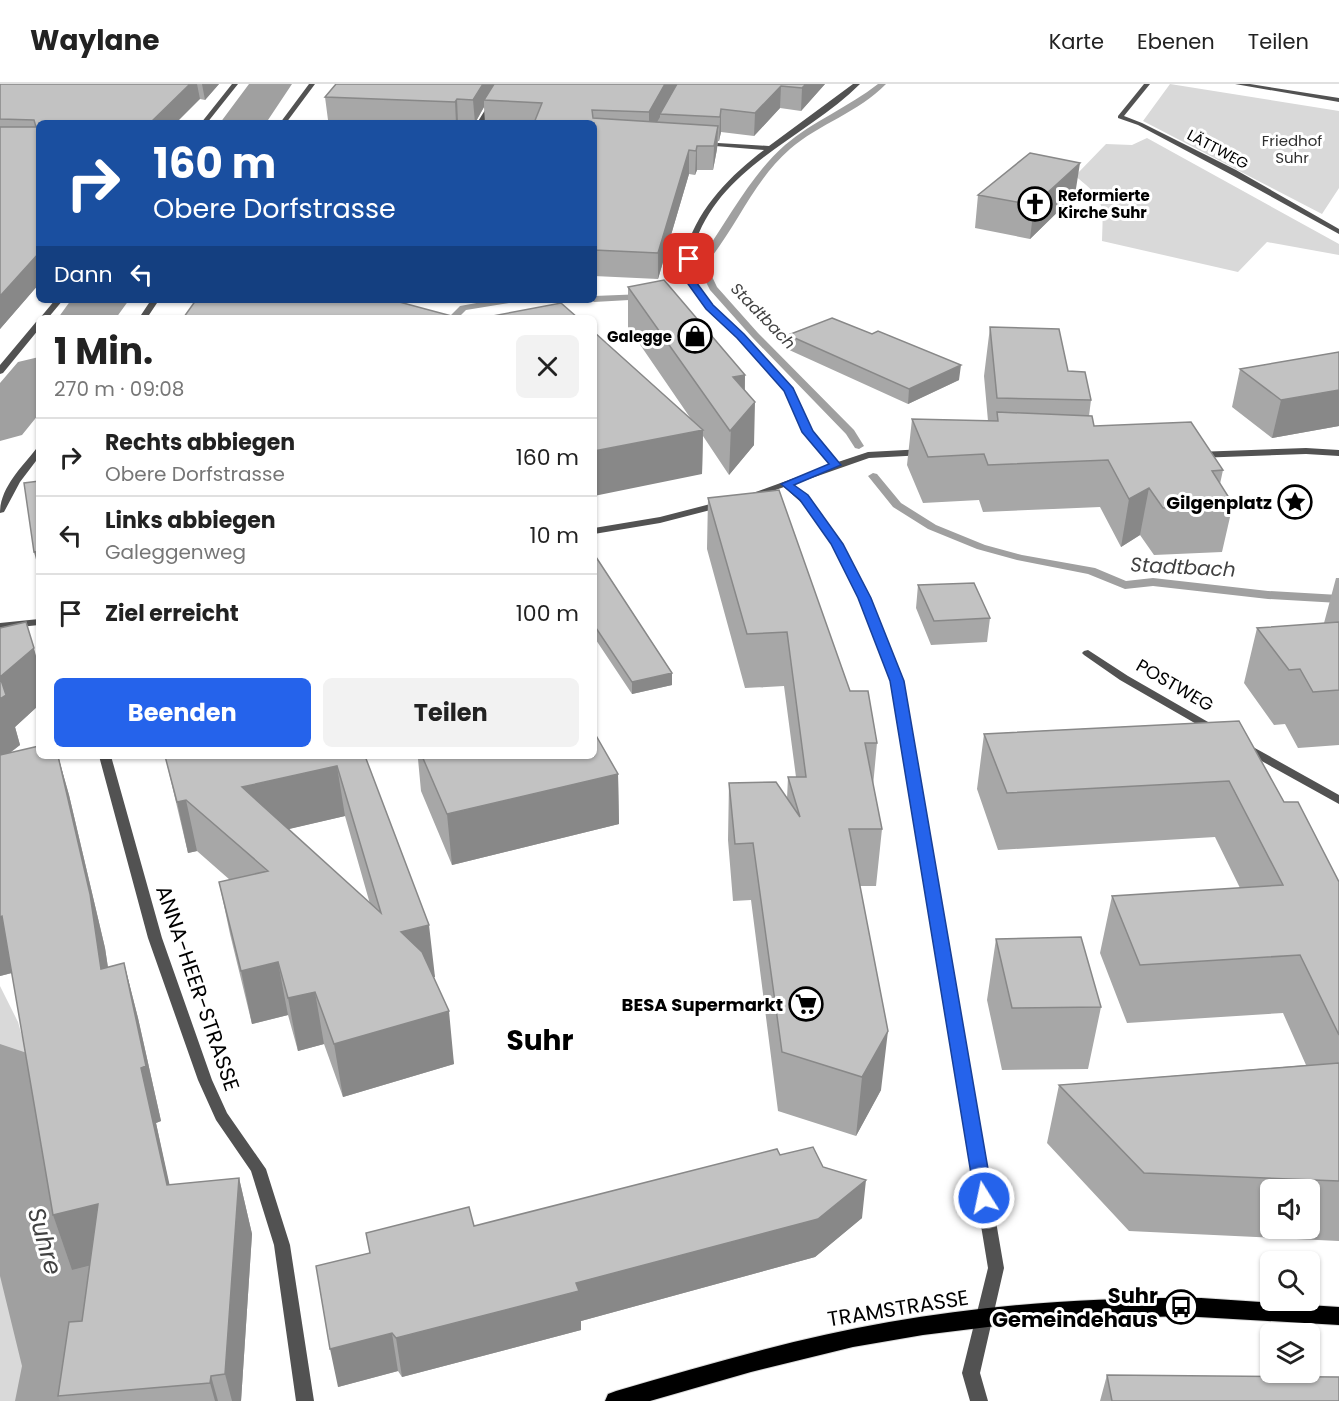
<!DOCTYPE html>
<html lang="de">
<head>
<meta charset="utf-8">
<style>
	:root { --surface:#fff; --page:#f2f2f2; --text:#222; --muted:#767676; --line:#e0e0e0; --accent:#2563eb }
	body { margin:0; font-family:Poppins,sans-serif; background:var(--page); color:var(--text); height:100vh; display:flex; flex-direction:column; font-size:22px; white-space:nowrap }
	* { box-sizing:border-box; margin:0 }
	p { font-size:20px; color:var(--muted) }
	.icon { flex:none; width:33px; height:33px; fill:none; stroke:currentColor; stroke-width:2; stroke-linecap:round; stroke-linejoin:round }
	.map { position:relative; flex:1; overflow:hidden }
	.sheet { position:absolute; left:36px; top:231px; width:561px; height:444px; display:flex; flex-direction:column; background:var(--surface); border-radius:9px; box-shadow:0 2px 4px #0004 }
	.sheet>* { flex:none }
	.top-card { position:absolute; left:36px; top:36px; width:561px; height:183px; border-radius:9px; box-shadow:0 2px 4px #0004; background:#1a4fa0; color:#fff; overflow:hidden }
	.buttons { position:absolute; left:1260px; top:1095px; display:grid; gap:12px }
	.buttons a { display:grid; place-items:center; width:60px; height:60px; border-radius:9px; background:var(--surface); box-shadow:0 2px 4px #0004; font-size:30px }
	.pin { position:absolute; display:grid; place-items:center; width:51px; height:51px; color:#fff; margin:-26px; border-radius:12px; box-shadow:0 3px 9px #0006 }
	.me { position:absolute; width:66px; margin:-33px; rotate:350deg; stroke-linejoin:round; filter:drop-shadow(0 0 4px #0008) }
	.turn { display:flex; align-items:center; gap:21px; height:126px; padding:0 18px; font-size:27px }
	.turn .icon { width:78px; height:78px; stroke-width:2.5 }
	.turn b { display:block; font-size:42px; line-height:51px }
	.then { display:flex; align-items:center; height:57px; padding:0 18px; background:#0003; gap:12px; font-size:22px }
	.round { display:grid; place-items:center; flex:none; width:63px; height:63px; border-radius:9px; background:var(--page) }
	.headline { display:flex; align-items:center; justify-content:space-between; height:102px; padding:0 18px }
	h1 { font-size:36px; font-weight:700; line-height:45px }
	.action { display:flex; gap:12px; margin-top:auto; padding:12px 18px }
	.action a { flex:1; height:69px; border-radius:9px; background:var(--accent); color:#fff; font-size:24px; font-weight:700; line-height:69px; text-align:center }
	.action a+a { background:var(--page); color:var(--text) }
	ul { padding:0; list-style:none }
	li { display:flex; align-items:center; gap:18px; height:78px; padding:0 18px; border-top:2px solid var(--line) }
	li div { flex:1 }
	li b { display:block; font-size:22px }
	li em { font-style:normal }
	header { display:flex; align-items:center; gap:36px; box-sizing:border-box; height:84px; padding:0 30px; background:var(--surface); border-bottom:2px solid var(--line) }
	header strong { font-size:28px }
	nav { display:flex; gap:33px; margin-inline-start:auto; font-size:21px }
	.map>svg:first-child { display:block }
	.green { fill:#d9d9d9 }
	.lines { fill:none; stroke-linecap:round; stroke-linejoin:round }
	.stream { fill:#a0a0a0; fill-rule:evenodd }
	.river { fill:#a0a0a0; fill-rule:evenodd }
	.primary-casing { stroke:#dbdbdb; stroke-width:2 }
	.street { fill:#525252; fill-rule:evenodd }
	.primary { fill:#000; fill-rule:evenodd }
	.wall { fill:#a7a7a7; fill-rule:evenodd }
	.shaded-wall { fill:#888 }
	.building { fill:#c2c2c2; stroke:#888; stroke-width:1.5; fill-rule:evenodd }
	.route { fill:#2563eb; stroke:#184099; stroke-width:1.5 }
	.labels { text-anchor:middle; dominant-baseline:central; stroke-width:6; stroke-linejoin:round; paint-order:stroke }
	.far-park-label { font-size:15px; fill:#303030; stroke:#fff }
	.far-street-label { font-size:15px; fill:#000; stroke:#fff }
	.far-poi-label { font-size:15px; font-weight:bold; fill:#000; stroke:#fff; text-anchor:start }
	.far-water-label { font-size:16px; font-style:italic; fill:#414141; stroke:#fff }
	.poi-label { font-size:18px; font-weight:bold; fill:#000; stroke:#fff; text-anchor:end }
	.street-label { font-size:18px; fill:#000; stroke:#fff }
	.water-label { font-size:20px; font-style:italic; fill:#414141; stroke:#fff }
	.near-street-label { font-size:21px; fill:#000; stroke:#fff }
	.near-poi-label { font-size:21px; font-weight:bold; fill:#000; stroke:#fff; text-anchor:end }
	.near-water-label { font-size:24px; font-style:italic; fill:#414141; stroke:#fff }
	.near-district-label { font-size:28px; font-weight:bold; fill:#000; stroke:#fff }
</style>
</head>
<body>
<header>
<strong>Waylane</strong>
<nav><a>Karte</a><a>Ebenen</a><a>Teilen</a></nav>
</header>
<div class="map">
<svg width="1339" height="1317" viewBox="0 0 1339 1317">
	<rect width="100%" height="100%" fill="#fff"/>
	<path class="green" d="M1170,0L1339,27V104L1322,130L1143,37Z
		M1147,54L1339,160V171L1267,158L1238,188L1102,157C1103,121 1106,116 1075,92L1106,60L1132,61Z
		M0,902L18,938L106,1249L98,1317H0Z"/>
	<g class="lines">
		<path class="stream" d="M878,0H886C859,28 819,40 790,65C754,96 736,144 706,180L717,203L758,249L854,346L864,362L859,365L855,364L846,350L752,253L710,206L697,180C724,143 751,90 785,61C813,37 849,23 878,0Z
			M644,210L649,213L647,215L594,218L590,216H594V212Z
			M493,216H514L509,219L466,226L458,234H448L460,222Z
			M873,389L877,390L901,419L936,441L985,461L1022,471L1095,484L1126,497L1153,494L1268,507L1339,511V519L1268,515L1153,502L1125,505L1088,490L1017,476L977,465L928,445L893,423L868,392Z"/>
		<path class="river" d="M249,0H292L266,39H220Z
			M71,216H129L116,234H58Z
			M39,273V330L22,351L0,357V299L18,278Z
			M0,960L36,972L59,1020L140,1282L135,1317H15L22,1282L0,1192Z"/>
		<g class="primary-casing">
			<path id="primary" d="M1201,1214L1339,1223V1241L1181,1232L1071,1236L996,1242L923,1251L853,1263L751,1288L650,1317H605L608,1310L616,1307C706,1281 796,1254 889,1238C991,1220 1097,1213 1201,1214Z"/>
		</g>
		<path class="street" d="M232,0H238L207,39H201Z
			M309,0H315L286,39H280Z
			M501,0H507L483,39H477Z
			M853,0H860C806,54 718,83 694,163C692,172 691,182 690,191L712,221L743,250L792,304L812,347L838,378L868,368L924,365L929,368L924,371L869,374L792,401C851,453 875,526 903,597L1004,1184L980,1289L988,1317H970L962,1289L988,1184L891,597L861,517L836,465L821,442L804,421L784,403L747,416L742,413L830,381L803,348L785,307L737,254L706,225L682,191C684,182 684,172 687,163C699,123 732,90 764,66L703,61L700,59L701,58L769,62Z
			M1144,0H1150L1124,32L1142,39L1236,86L1339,145V150L1230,90L1138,41L1118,34V32Z
			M1235,0H1250L1339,14V18Z
			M55,216H63L48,234H40Z
			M151,216H159L147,234H139Z
			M39,237V245L3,289L0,290V281L36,238Z
			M39,364V373L20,398L4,428L0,429C0,404 21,384 36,365Z
			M1306,364L1339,366V372L1306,370L1196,374L1191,371L1196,368Z
			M722,417L726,418V422L660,439L594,450V444L660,433Z
			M39,535V541L0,545V539Z
			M1088,566L1128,592L1222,646L1220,649H1212L1120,596L1084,571L1082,569L1084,567Z
			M1244,658L1339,711V720L1240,665L1238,662Z
			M99,672H111L162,854L212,996L227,1029L266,1085L290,1161L314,1317H296L274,1161L251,1087L216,1036L198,996L148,854Z"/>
		<use href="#primary" class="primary"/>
	</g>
	<path class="wall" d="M0,0H219L205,16L200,15L39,39V200L0,245Z
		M336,0H825L801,27L780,24L754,52L721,48L719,57H718L717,65L713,86H697L695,91L689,90L658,195L594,192V39H485L484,23L475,39H403L328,36L325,13Z
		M978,111H1075L1030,155L975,144Z
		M628,203L745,291V306L754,361L729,391L703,352L702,390L691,335L628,243Z
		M990,243L1068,287L1091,316L1089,332L1094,342L1223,386L1220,400L1233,420L1222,468L1154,471L1140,451L1121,463L1100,423L983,428L979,416L923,419L907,381L912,335L988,337L984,292Z
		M872,250L959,296L908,320L787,265L788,251Z
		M1339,268V342L1272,354L1232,323L1240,285Z
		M708,414L850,607L877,659L873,702L882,745L876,802H860L881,1006L856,1052L778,1027L751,816L733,817L728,756L729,699L787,715L788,693H796L784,602L745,604L707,465Z
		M594,470L672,589V601L632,610L594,553Z
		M1336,494H1339V661L1298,664L1285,640L1274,641L1244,599L1257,544L1324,539Z
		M918,501L990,534L987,558L931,561L916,524Z
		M26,538L39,584V621L15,643L20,661L10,669L39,672H58L69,711L105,864L108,883L124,879L138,934L161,1037L156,1039L169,1101L239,1094L252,1150L241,1317H60L58,1312L82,1237L90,1182L72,1186L53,1131L12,889L0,892V544Z
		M1239,637L1284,718L1339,798V1157L1129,1147L1047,1059L1059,1001L1306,981L1283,929L1127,939L1100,869L1112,812L1240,804L1215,753L998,766L977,705L984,650ZM1270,1106H1310V1144H1270Z
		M165,672H365L435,893H434L454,980L343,1013L324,960L298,967L288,931L252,940L230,850L219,798L230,796L197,767L188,769ZM345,732L370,820L288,745Z
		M416,672H594L618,690L619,740L452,781L421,707L418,675Z
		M996,855L1101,923L1088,985L1002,986L987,916Z
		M780,1071L823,1083L862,1134L815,1173L581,1237V1246L402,1293L398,1287L338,1303L370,1169L474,1142Z
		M1107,1291L1339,1317H1100Z"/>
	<path class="shaded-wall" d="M190,0H197L200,15L176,39H150Z
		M202,0H219L205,16Z
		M483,0H498L484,16V23L475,39L473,16Z
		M665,0H678L660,30V33L649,52V28Z
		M806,0H825L801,27L802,4Z
		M781,2L780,24L754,52L755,29Z
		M457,15L458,38V39H456L455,18Z
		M721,25V48L719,57L720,33Z
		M718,42L717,65L713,86L714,62Z
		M697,62V86L695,91L696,67Z
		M689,66V90L658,195V169Z
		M1080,79L1075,111L1030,155L1034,121Z
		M39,169V200L0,245V212Z
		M961,281L959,296L908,320L909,305Z
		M745,291L744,331L755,318L754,361L729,391L733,293Z
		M1339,306V342L1272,354L1281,316Z
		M703,346L702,390L594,412V367Z
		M1149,404L1140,451L1121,463L1129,415Z
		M39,467V487L34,468Z
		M34,564L39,584V621L15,643L20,661L0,676V593Z
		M672,589V601L632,610V598Z
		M58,672L69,711L105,864L116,939L101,885Z
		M337,682L345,732L251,754L242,703Z
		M618,690L619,740L452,781L447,730Z
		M186,716L197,767L188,769L177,718Z
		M2,832L19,887L0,892V833Z
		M429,841L435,893L408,900L401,848Z
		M278,878L288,931L252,940L241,887Z
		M124,879L138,934L161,1037L156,1039L182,1157L167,1101L141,984Z
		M315,908L324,960L298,967L288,914Z
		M449,927L454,980L343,1013L334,960Z
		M888,947L881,1006L856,1052L862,993Z
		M239,1094L252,1150L241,1317H232L225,1290Z
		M866,1096L862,1134L815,1173L581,1237V1246L402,1293L396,1254L576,1199Z
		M98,1120L116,1175L72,1186L53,1131Z
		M392,1249L398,1287L338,1303L330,1265Z
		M211,1292L218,1317H215L210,1299Z"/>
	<path class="building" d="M0,0H190L150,39H39V169L0,212V43H36L34,36L0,35Z
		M336,0H483L473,16L457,15L455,18L325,13Z
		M494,0H665L649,28L592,26L593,34L718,42L714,62H697L696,67L689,66L658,169L594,166V39H534L542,19L484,16Z
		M677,0H806L802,4L781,2L755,29L721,25L720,33L660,30Z
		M1030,69L1080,79L1034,121L978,111Z
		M664,196L745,291L733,293L755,318L730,347L628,203Z
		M196,216H392L459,234H175L177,232L184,233Z
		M561,219L578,234H482Z
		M832,234L872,250L878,247L961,281L909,305L788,251Z
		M990,243L1059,245L1068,287L1085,288L1091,316L997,314Z
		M594,248L703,346L594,367Z
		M1339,268V306L1281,316L1240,285Z
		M997,328L1092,332L1094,342L1191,338L1223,386L1212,387L1233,420L1163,424L1149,404L1129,415L1108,376L988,381L984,370L928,373L912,335L998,337Z
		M39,397V467L34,468L24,399Z
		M779,406L850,607H868L877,659H865L882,745H849L888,947L862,993L782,968L753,759L735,760L729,699L776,698L800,733L788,693H806L787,548L747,550L708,414Z
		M594,470L672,589L632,598L594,541Z
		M974,499L990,534L934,537L918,501Z
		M26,538L34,564L0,593L6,611L0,615V544Z
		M1339,538V606L1313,608L1300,585L1289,586L1257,544Z
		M1239,637L1284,718H1298L1339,798V951L1300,871L1140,881L1112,812L1283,801L1229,697L1007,709L984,650Z
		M594,648L618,690L447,730L422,672H594Z
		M39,662V672H58L90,810L101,885L124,879L146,982L141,984L167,1101L239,1094L225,1290L211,1292L210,1299L58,1312L69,1238L82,1237L98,1120L53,1131L2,832L0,833V671Z
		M165,672H365L429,841L401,848L422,868L449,927L334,960L315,908L288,914L278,878L241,887L219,798L268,787L186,716L177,718ZM337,682L381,829L242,703Z
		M1081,853L1101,923L1012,924L996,855Z
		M1339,979V1097L1144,1089L1059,1001Z
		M813,1063L823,1083L866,1096L818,1135L576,1199L579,1207L396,1254L392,1249L330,1265L316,1182L370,1169L366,1149L469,1123L474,1142L777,1065L780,1071Z
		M1107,1291L1339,1293V1317H1112Z"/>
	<path class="route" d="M685,173L693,175L691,191L713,221L744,250L793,304L813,347L841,381L794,401L808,411L843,460L871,514L904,597L993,1114L991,1119L984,1121L978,1119L975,1114L890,597L858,514L831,460L800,416L781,400L829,380L802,348L784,307L737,254L706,225L683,193Z"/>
	<defs>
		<g id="church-ring" transform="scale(1.725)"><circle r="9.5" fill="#fff" stroke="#000" stroke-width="1.5"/><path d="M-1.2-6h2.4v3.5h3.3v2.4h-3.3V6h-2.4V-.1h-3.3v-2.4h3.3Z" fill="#000"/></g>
		<g id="shop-ring" transform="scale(1.725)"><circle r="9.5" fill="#fff" stroke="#000" stroke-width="1.5"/><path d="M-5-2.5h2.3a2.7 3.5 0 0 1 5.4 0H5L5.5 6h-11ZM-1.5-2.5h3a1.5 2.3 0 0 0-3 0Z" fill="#000"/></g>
		<g id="sight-ring" transform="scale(1.725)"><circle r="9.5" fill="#fff" stroke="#000" stroke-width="1.5"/><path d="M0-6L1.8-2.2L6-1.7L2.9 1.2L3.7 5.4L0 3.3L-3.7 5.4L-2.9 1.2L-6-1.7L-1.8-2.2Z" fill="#000"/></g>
		<g id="supermarket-ring" transform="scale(1.725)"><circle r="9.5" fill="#fff" stroke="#000" stroke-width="1.5"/><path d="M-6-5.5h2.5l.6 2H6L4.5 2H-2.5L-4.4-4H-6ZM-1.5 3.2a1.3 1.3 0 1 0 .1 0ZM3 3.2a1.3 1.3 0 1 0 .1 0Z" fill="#000"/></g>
		<g id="bus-ring" transform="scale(1.725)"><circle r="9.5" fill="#fff" stroke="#000" stroke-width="1.5"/><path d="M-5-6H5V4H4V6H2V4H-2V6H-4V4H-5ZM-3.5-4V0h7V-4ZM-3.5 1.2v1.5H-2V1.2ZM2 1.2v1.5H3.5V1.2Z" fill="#000"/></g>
	</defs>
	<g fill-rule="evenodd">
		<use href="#church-ring" x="1035" y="120"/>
		<use href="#shop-ring" x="695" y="252"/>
		<use href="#sight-ring" x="1295" y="418"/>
		<use href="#supermarket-ring" x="806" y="920"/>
		<use href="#bus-ring" x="1181" y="1223"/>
	</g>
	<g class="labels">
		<g class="far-park-label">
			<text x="1292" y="56">Friedhof<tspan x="1292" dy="17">Suhr</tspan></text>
		</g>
		<g class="far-street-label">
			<text transform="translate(1218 65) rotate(28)">LÄTTWEG</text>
		</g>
		<g class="far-poi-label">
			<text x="1058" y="111">Reformierte<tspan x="1058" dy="17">Kirche Suhr</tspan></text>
			<text x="672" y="252" text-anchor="end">Galegge</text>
		</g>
		<g class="far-water-label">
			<text transform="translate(763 232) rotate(46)">Stadtbach</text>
		</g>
		<g class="poi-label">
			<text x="1272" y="418">Gilgenplatz</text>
			<text x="783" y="920">BESA Supermarkt</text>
		</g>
		<g class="street-label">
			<text transform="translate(1175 601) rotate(30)">POSTWEG</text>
		</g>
		<g class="water-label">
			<text transform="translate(1183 483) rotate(3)">Stadtbach</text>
		</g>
		<g class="near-street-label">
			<text transform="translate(198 904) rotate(71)">ANNA-HEER-STRASSE</text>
			<text transform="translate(898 1224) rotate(-9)">TRAMSTRASSE</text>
		</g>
		<g class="near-poi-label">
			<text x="1158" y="1211">Suhr<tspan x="1158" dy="24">Gemeindehaus</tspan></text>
		</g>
		<g class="near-water-label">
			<text transform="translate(45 1157) rotate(74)">Suhre</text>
		</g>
		<g class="near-district-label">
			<text x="540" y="956">Suhr</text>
		</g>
	</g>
</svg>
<div class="buttons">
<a><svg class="icon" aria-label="sound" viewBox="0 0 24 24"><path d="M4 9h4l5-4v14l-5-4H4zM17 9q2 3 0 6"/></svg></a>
<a><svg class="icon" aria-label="search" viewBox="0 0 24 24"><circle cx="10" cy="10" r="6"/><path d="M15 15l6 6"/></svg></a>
<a><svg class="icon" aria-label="layers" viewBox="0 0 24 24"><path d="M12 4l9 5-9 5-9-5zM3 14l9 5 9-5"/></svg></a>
</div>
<div class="pin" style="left:689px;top:175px;background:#d93025"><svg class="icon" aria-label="arrive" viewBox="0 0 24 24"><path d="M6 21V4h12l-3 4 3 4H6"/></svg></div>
<svg class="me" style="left:984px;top:1114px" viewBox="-20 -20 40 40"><circle r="17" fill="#2563eb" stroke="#fff" stroke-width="3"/><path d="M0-11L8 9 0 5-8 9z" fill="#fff"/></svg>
<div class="top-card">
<div class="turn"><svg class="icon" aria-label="right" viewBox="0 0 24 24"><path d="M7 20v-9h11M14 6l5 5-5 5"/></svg><div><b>160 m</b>Obere Dorfstrasse</div></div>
<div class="then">Dann<svg class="icon" aria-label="left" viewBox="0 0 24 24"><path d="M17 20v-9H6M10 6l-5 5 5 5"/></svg></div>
</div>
<section class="sheet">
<div class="headline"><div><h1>1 Min.</h1><p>270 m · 09:08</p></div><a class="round"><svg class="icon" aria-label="close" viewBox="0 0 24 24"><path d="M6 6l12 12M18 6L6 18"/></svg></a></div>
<ul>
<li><svg class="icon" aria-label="right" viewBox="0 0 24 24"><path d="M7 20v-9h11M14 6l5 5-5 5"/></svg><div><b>Rechts abbiegen</b><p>Obere Dorfstrasse</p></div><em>160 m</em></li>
<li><svg class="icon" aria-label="left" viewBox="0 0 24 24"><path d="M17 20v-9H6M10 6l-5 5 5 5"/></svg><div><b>Links abbiegen</b><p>Galeggenweg</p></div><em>10 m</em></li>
<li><svg class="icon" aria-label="arrive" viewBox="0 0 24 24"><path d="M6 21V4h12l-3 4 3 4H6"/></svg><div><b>Ziel erreicht</b></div><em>100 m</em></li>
</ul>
<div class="action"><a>Beenden</a><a>Teilen</a></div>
</section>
</div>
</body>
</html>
